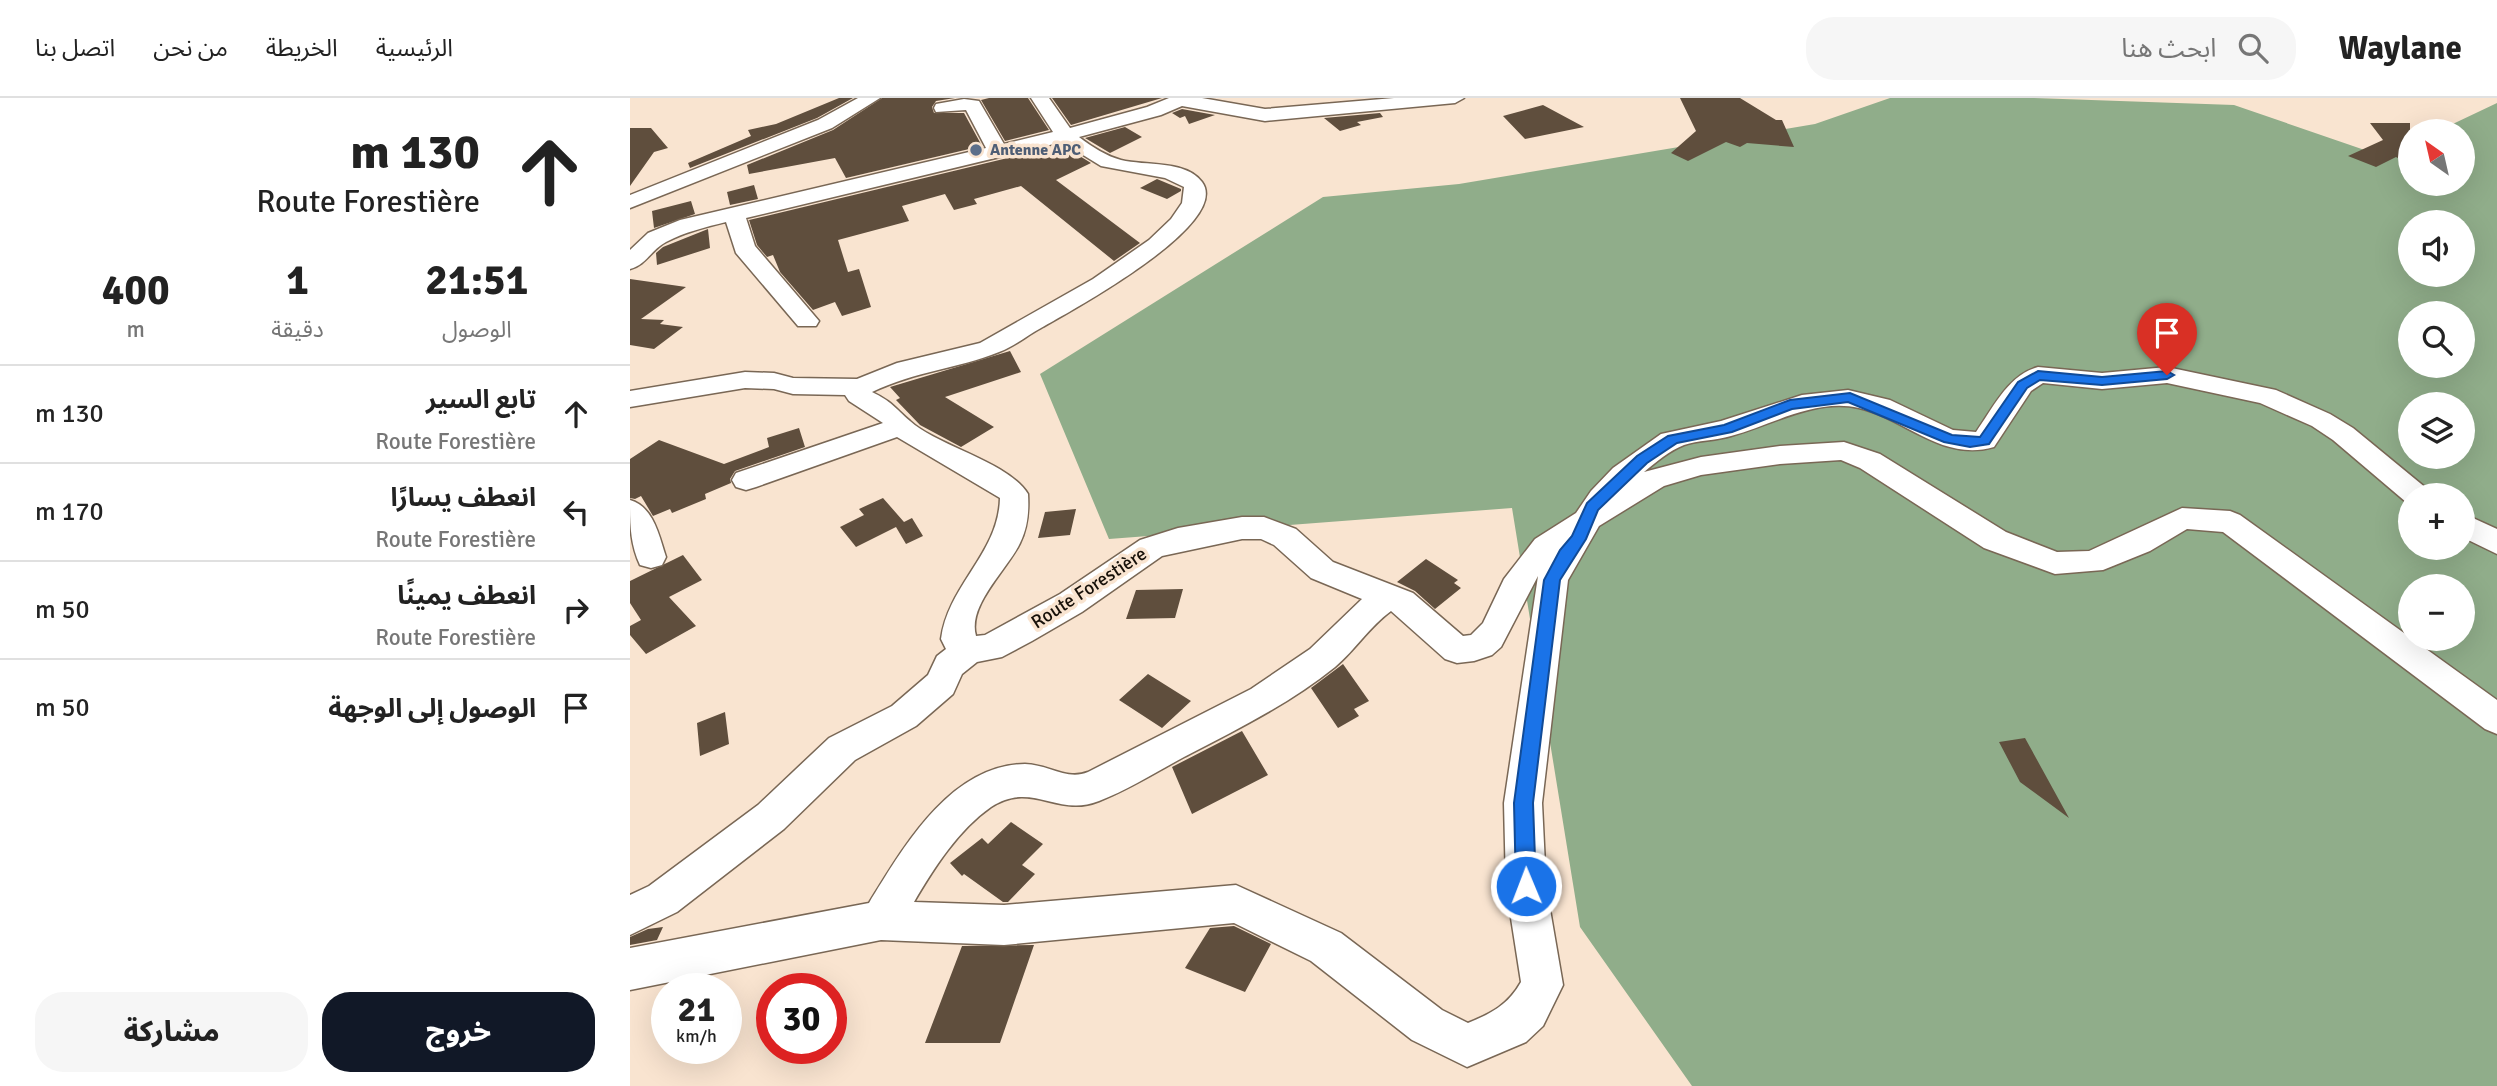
<!DOCTYPE html>
<html lang="ar">
<head>
<meta charset="utf-8">
<style>
	:root { --surface:#fff; --page:#f6f6f6; --text:#222; --muted:#767676; --line:#e0e0e0; --accent:#111827 }
	body { margin:0; font-family:Signika,"Noto Sans Arabic",sans-serif; background:var(--page); color:var(--text); direction:rtl; height:100vh; display:flex; flex-direction:column; font-size:26px; white-space:nowrap }
	* { box-sizing:border-box; margin:0 }
	p { font-size:23px; color:var(--muted) }
	.icon { flex:none; width:38px; height:38px; fill:none; stroke:currentColor; stroke-width:2; stroke-linecap:round; stroke-linejoin:round }
	.map { position:relative; flex:1; overflow:hidden; direction:ltr }
	.drawer { display:flex; flex-direction:column; background:var(--surface); width:630px }
	.drawer>* { flex:none }
	.guide { background:#fff; color:var(--text); overflow:hidden }
	.needle { width:46px; rotate:326deg }
	.controls { position:absolute; left:1768px; top:21px; display:grid; gap:14px }
	.controls a { display:grid; place-items:center; width:77px; height:77px; border-radius:50%; background:var(--surface); box-shadow:0 7px 28px #0002; font-size:35px }
	.speed { position:absolute; left:21px; top:875px; display:flex; gap:14px; font-size:35px; font-weight:700; text-align:center }
	.speed>* { display:grid; place-content:center; width:91px; height:91px; border-radius:50%; background:var(--surface); box-shadow:0 7px 28px #0002; line-height:1 }
	.speed small { font-size:18px; font-weight:400 }
	.speed .limit { border:10px solid #d22; background:#fff; color:#111 }
	.pin { position:absolute; display:grid; place-items:center; width:60px; height:60px; color:#fff; margin:-72px -30px; border-radius:50% 50% 50% 0; rotate:-45deg; box-shadow:0 0 7px #0007 }
	.pin .icon { rotate:45deg }
	.me { position:absolute; width:77px; margin:-38px; rotate:359deg; stroke-linejoin:round; filter:drop-shadow(0 0 5px #0008) }
	.turn { display:flex; align-items:center; gap:24px; height:147px; padding:0 35px; font-size:32px }
	.turn .icon { width:91px; height:91px; stroke-width:2.5 }
	.turn b { display:block; font-size:49px; line-height:60px }
	.eta { display:flex; justify-content:space-evenly; align-items:center; height:119px; text-align:center }
	.eta b { font-size:42px; font-weight:800; line-height:49px }
	.primary-button { display:flex; gap:14px; margin-top:auto; padding:14px 35px }
	.primary-button a { flex:1; height:80px; border-radius:28px; background:var(--accent); color:#fff; font-size:28px; font-weight:800; line-height:80px; text-align:center }
	.primary-button a+a { background:var(--page); color:var(--text) }
	ul { padding:0; list-style:none }
	li { display:flex; align-items:center; gap:21px; height:98px; padding:0 35px; border-top:2px solid var(--line) }
	li div { flex:1 }
	li b { display:block; font-size:26px }
	li em { font-style:normal }
	header { display:flex; align-items:center; gap:42px; box-sizing:border-box; height:98px; padding:0 35px; background:var(--surface); border-bottom:2px solid var(--line) }
	header strong { font-size:33px }
	nav { display:flex; gap:38px; margin-inline-start:auto; font-size:24px }
	.search { width:490px; height:63px; background:var(--page); display:flex; align-items:center; gap:18px; box-sizing:border-box; padding:0 24px; border-radius:28px; color:var(--muted); font-size:26px }
	main { display:flex; flex:1; min-height:0 }
	.map>svg:first-child { display:block }
	.forest { fill:#90ad8a; fill-rule:evenodd }
	.building { fill:#5f4e3d }
	.lines { fill:none; stroke-linecap:round; stroke-linejoin:round }
	.minor-casing { stroke:#796755; stroke-width:3 }
	.minor { fill:#fff; fill-rule:evenodd }
	.route { fill:#1a73e8; stroke:#114b97; stroke-width:2 }
	.service-dot { fill:#5c6f8a; stroke:#f9e4d0; stroke-width:2.5 }
	.labels { text-anchor:middle; dominant-baseline:central; stroke-width:7; stroke-linejoin:round; paint-order:stroke }
	.far-service-label { font-size:16px; font-weight:bold; fill:#4e5e75; stroke:#f9e4d0; text-anchor:start }
	.street-label { font-size:19px; fill:#161009; stroke:#f9e4d0 }
</style>
</head>
<body>
<header>
<strong>Waylane</strong>
<div class="search"><svg class="icon" aria-label="search" viewBox="0 0 24 24"><circle cx="10" cy="10" r="6"/><path d="M15 15l6 6"/></svg>ابحث هنا</div>
<nav><a>الرئيسية</a><a>الخريطة</a><a>من نحن</a><a>اتصل بنا</a></nav>
</header>
<main>
<div class="map">
<svg width="1867" height="988" viewBox="0 0 1867 988">
	<rect width="100%" height="100%" fill="#f9e4d0"/>
	<path class="forest" d="M1260,0H1404L1604,7L1755,59L1780,47V86H1832V33H1808L1867,5V988H1062L950,829L882,410L479,441L410,276L693,99L829,86L1185,26ZM1780,124H1832V177H1780ZM1780,215H1832V268H1780ZM1780,306H1832V359H1780ZM1780,397H1832V450H1780ZM1780,488H1832V541H1780Z"/>
	<path class="building" d="M209,0H223L187,20L60,70L58,65L121,38L118,32L146,26Z
		M252,0H325L306,3L302,9L304,15H334L352,48L216,80L205,60L119,76L117,67L203,32Z
		M359,0H398L419,32L375,43L351,2Z
		M422,0H532L441,27Z
		M1050,0H1110L1146,22H1152L1164,49L1117,45L1110,49L1096,44L1058,63L1041,55L1066,33Z
		M913,7L954,29L895,41L873,18Z
		M552,11L585,17L559,26L555,18L550,20L542,15Z
		M750,15L753,19L727,24L731,27L710,33L694,20Z
		M1740,25H1780V67L1766,59L1746,69L1718,58L1753,42Z
		M495,29L512,39L480,55L455,40Z
		M0,30H21L38,50L24,54L0,88Z
		M432,47L461,65L426,82L510,145L484,163L391,88L344,101L347,106L324,112L315,96L272,108L279,123L208,142L218,174L229,171L241,209L212,218L205,204L183,212L150,174L143,157L137,159L127,147L119,122Z
		M527,81L551,91V93L537,101L510,90Z
		M124,87L128,101L100,107L97,94Z
		M61,103L65,116L24,130L22,113Z
		M78,131L80,150L27,167L26,155L33,149Z
		M0,181L56,189L11,221L34,222L30,226L53,229L24,251L0,247Z
		M380,253L391,274L315,299L364,329L331,349L290,327L266,302L270,300L260,289Z
		M169,330L175,349L105,373L100,381L101,385L75,396L76,401L42,415L40,411L23,418L11,398L5,401L0,400V361L29,342L94,366L139,349L137,340Z
		M253,400L274,424L282,420L293,438L276,446L266,429L226,449L210,429L234,417L229,411Z
		M446,411L440,437L408,440L415,414Z
		M53,457L72,482L39,499L66,528L16,556L0,537V528L11,522L0,505V483Z
		M796,461L828,482L824,485L831,490L805,511L785,493L767,484Z
		M553,491L545,520L496,521L506,492Z
		M713,566L739,603L724,611L729,618L708,630L681,590Z
		M518,576L561,603L532,630L489,602Z
		M95,614L99,646L70,658L67,625Z
		M612,633L638,677L562,716L542,669Z
		M1395,640L1439,720L1390,684L1369,644Z
		M381,724L413,746L392,767L405,776L378,804H373L334,776L332,778L320,765L352,740L358,746Z
		M604,828L641,846L615,894L555,870L580,830Z
		M33,829L27,842L0,847V839L18,831Z
		M404,847L370,945H295L332,848Z"/>
	<g class="lines">
		<g class="minor-casing">
			<path id="minor" d="M228,0H250L202,30L0,110V97L188,22Z
				M401,0H419L440,30L517,9L539,0H572L635,11L764,0H834L825,5L635,23L552,8L531,17L449,39C462,49 476,58 491,62C515,68 556,62 572,84C603,126 437,215 411,230C396,238 385,248 369,254C327,271 286,273 242,294C261,303 265,310 280,323C307,348 379,364 398,396C399,413 398,429 390,445C378,471 337,507 346,538L355,537L430,496L510,442L548,430L612,419H634L666,431L703,464L783,495L833,538L841,537L853,525L874,481L905,441L946,415L961,393L983,370L1031,336L1091,323L1172,297L1218,292L1260,302L1323,332L1346,334C1363,310 1378,277 1408,269L1472,275L1537,269L1646,292L1700,316L1723,330L1796,390L1800,397H1780V405L1776,404L1703,342L1682,328L1630,305L1537,285L1472,291L1413,285L1401,293L1364,349C1312,364 1276,321 1229,310C1185,300 1142,327 1101,338C1085,343 1068,342 1054,347C1039,353 1026,364 1014,374L1071,359L1150,348L1214,344L1250,356L1376,434L1427,454L1459,453L1552,410L1600,413L1610,417L1867,602V636L1855,631L1593,434L1557,431L1520,453L1473,472L1425,476L1354,450L1230,370L1211,362L1150,366L1071,377L1034,388L969,428L938,482L912,705L916,788L933,887L913,928L896,944L837,969L782,942L681,863L604,825L374,847L251,842L0,892V850L239,805C273,750 320,667 395,666C417,666 437,683 458,674L621,591L680,551L732,501L681,480L644,447L631,441H612L532,458L452,514L402,543L372,559L347,564L332,576L323,596L286,628L225,662L154,731L47,814L0,837V797L19,788L128,707L199,640L262,608L298,577L307,558L316,551L311,541C318,487 369,455 370,400L267,339L126,389L116,392L106,389L102,382L106,375L253,325L219,303L215,297L163,296L144,291L115,290L0,309V293L115,274L144,275L163,280L227,281L267,265L350,245L463,181L519,142L541,121L552,105L554,89L535,80L471,68L432,44L116,120L125,148L189,223L186,228H168L106,155L96,124C76,129 55,134 36,144C22,151 16,167 0,171V152L18,135L50,122L356,50L336,12L306,14L304,10L306,6L334,1L349,3L374,46L423,34ZM908,478L874,705L876,788L891,884C878,907 862,915 838,925L812,912L711,835L606,787L374,807L284,804C304,770 328,732 361,709C402,682 427,720 469,703C498,692 526,674 554,659C606,632 659,606 705,569C726,551 739,529 761,513L815,561L827,565L844,563L862,557L871,549Z
				M0,402C24,409 29,438 36,459L32,467L21,470L10,467C0,446 0,425 0,402Z
				M1832,415L1867,431V456L1832,439Z"/>
		</g>
		<use href="#minor" class="minor"/>
	</g>
	<path class="route" d="M1408,273L1472,279L1537,273L1544,277L1537,281L1472,287L1410,282L1397,290L1359,346L1340,349L1314,344L1218,304L1162,311L1102,334L1047,345L1017,365L968,412L956,441L930,482L903,705L906,788L903,795L896,797L889,795L886,788L884,705L914,482L930,452L942,438L957,405L1007,358L1038,338L1094,327L1160,302L1220,295L1322,337L1350,339L1388,284Z"/>
	<circle class="service-dot" cx="346" cy="52" r="7"/>
	<g class="labels">
		<g class="far-service-label">
			<text x="360" y="52">Antenne APC</text>
		</g>
		<g class="street-label">
			<text transform="translate(459 490) rotate(-33)">Route Forestière</text>
		</g>
	</g>
</svg>
<div class="controls">
<a><svg class="needle" viewBox="-14 -14 28 28"><path d="M0-13l5 13h-10z" fill="#e53935"/><path d="M0 13l5-13h-10z" fill="#767676"/></svg></a>
<a><svg class="icon" aria-label="sound" viewBox="0 0 24 24"><path d="M4 9h4l5-4v14l-5-4H4zM17 9q2 3 0 6"/></svg></a>
<a><svg class="icon" aria-label="search" viewBox="0 0 24 24"><circle cx="10" cy="10" r="6"/><path d="M15 15l6 6"/></svg></a>
<a><svg class="icon" aria-label="layers" viewBox="0 0 24 24"><path d="M12 4l9 5-9 5-9-5zM3 14l9 5 9-5"/></svg></a>
<a>+</a>
<a>−</a>
</div>
<div class="speed"><div>21<small>km/h</small></div><div class="limit">30</div></div>
<div class="pin" style="left:1537px;top:277px;background:#d93025"><svg class="icon" aria-label="arrive" viewBox="0 0 24 24"><path d="M6 21V4h12l-3 4 3 4H6"/></svg></div>
<svg class="me" style="left:896px;top:788px" viewBox="-20 -20 40 40"><circle r="17" fill="#1a73e8" stroke="#fff" stroke-width="3"/><path d="M0-11L8 9 0 5-8 9z" fill="#fff"/></svg>
</div>
<section class="drawer">
<div class="guide">
<div class="turn"><svg class="icon" aria-label="ahead" viewBox="0 0 24 24"><path d="M12 20V5M6 11l6-6 6 6"/></svg><div><b>130 m</b>Route Forestière</div></div>
</div>
<div class="eta">
<div><b>21:51</b><p>الوصول</p></div>
<div><b>1</b><p>دقيقة</p></div>
<div><b>400</b><p>m</p></div>
</div>
<ul>
<li><svg class="icon" aria-label="ahead" viewBox="0 0 24 24"><path d="M12 20V5M6 11l6-6 6 6"/></svg><div><b>تابع السير</b><p>Route Forestière</p></div><em>130 m</em></li>
<li><svg class="icon" aria-label="left" viewBox="0 0 24 24"><path d="M17 20v-9H6M10 6l-5 5 5 5"/></svg><div><b>انعطف يسارًا</b><p>Route Forestière</p></div><em>170 m</em></li>
<li><svg class="icon" aria-label="right" viewBox="0 0 24 24"><path d="M7 20v-9h11M14 6l5 5-5 5"/></svg><div><b>انعطف يمينًا</b><p>Route Forestière</p></div><em>50 m</em></li>
<li><svg class="icon" aria-label="arrive" viewBox="0 0 24 24"><path d="M6 21V4h12l-3 4 3 4H6"/></svg><div><b>الوصول إلى الوجهة</b></div><em>50 m</em></li>
</ul>
<div class="primary-button"><a>خروج</a><a>مشاركة</a></div>
</section>
</main>
</body>
</html>
